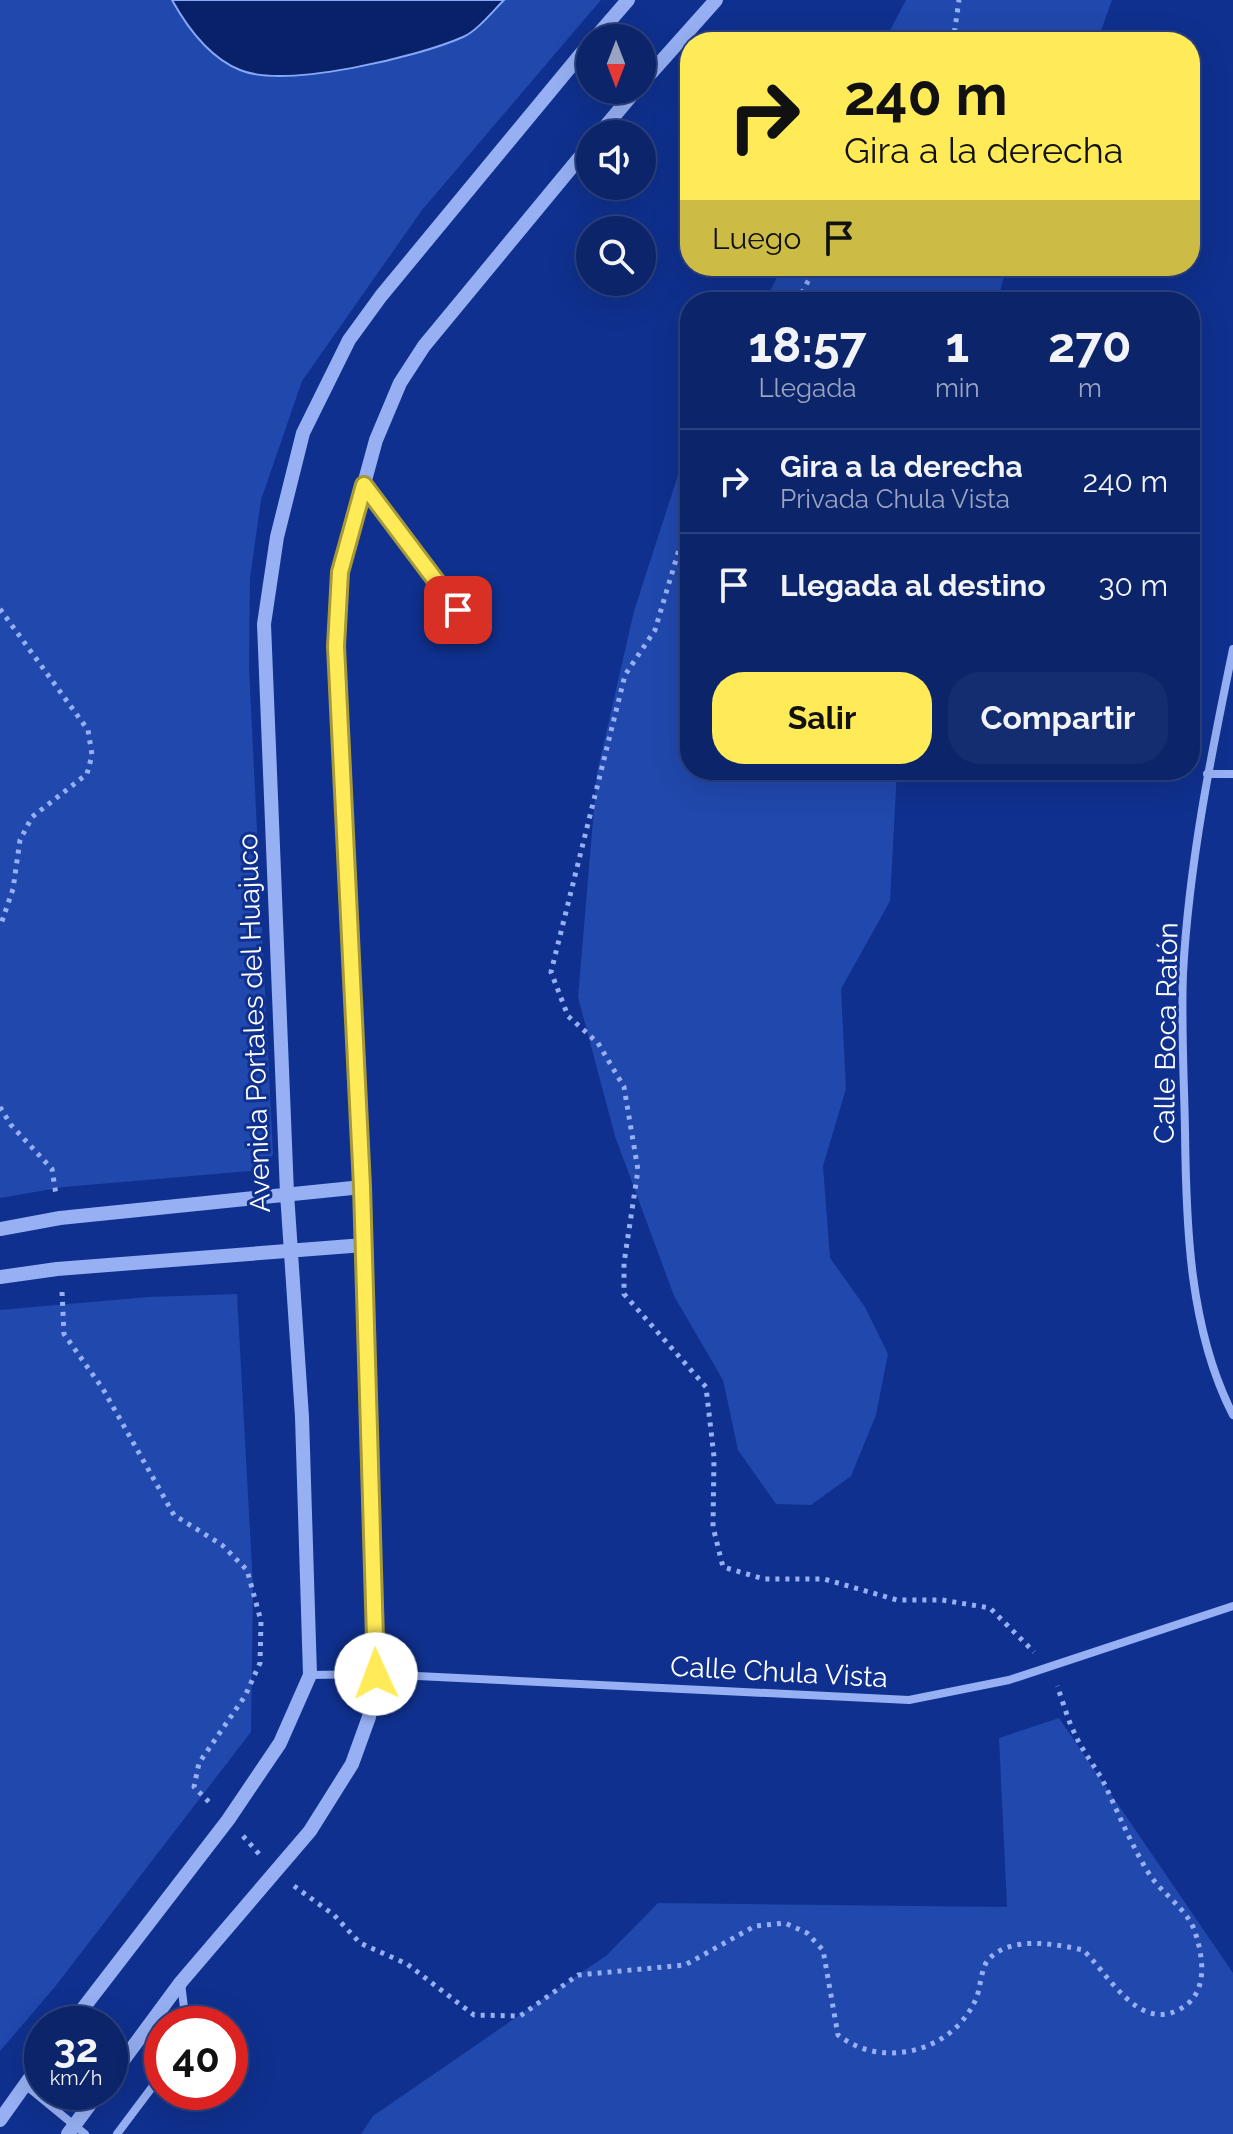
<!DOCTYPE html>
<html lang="es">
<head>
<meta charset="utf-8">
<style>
	:root { --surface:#0b246a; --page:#142c70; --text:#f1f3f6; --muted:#9aa4c1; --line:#2b417e; --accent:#ffeb58 }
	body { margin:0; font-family:Raleway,sans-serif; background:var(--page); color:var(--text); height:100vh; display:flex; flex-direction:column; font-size:30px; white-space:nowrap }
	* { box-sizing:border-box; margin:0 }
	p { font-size:26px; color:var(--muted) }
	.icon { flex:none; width:44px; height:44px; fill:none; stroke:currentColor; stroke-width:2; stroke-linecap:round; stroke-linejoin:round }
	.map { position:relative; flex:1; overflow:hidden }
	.panel { position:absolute; left:680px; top:292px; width:520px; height:488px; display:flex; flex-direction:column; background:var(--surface); border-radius:32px; box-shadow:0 8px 32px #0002,0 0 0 2px var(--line) }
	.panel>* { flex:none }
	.banner { position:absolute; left:680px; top:32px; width:520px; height:244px; border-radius:32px; box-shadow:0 8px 32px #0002,0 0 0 2px var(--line); background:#ffeb58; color:#111; overflow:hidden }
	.needle { width:52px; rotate:180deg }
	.controls { position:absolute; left:576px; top:24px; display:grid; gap:16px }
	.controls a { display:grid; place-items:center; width:80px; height:80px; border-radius:50%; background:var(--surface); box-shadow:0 8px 32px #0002,0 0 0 2px var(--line); font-size:40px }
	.speed { position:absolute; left:24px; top:2006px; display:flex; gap:16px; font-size:40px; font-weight:700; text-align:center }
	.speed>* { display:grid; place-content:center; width:104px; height:104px; border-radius:50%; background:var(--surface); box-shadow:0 8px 32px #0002,0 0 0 2px var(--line); line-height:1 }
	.speed small { font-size:20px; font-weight:400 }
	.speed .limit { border:12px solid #d22; background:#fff; color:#111 }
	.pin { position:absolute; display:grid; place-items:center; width:68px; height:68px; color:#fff; margin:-34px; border-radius:16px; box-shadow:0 4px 12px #0006 }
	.me { position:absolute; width:88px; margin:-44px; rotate:358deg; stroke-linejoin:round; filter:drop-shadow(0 0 6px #0008) }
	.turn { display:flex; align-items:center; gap:28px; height:168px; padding:0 32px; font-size:36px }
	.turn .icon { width:104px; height:104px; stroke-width:2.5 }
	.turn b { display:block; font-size:56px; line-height:68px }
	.then { display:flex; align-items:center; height:76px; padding:0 32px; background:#0003; gap:16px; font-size:30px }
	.eta { display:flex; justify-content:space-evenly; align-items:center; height:136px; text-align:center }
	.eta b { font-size:48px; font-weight:700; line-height:56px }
	.action { display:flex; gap:16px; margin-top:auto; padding:16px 32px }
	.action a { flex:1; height:92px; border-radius:32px; background:var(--accent); color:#111; font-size:32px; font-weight:700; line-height:92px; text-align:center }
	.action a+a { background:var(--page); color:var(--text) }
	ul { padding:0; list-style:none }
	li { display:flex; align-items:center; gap:24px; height:104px; padding:0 32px; border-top:2px solid var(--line) }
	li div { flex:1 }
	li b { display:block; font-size:30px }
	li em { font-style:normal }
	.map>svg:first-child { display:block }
	.green { fill:#2048ad }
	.water { fill:#082169; stroke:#87a8f7; stroke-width:2 }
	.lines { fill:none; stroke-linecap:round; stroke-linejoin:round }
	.path { stroke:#96b0f3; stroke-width:5; stroke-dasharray:4 6; stroke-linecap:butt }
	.minor { stroke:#96b0f3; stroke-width:8 }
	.tertiary { stroke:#96b0f3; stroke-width:14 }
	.route-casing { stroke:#a69939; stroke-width:20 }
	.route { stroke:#ffeb58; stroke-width:14 }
	.labels { text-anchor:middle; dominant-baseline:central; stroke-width:6; stroke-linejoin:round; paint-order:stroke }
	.street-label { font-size:28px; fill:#fff; stroke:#0f308e }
</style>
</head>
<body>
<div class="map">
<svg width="1233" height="2134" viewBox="0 0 1233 2134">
	<rect width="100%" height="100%" fill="#0f308e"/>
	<path class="green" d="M0,0H601L422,210L302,381L261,500L250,578L249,668L273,1154L263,1170L64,1187L0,1198Z
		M906,0H1112L1097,42H884Z
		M783,266H1007L997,302H764Z
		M690,438V770H897L890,901L841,989L846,1089L823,1166L830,1258L865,1307L888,1354L876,1415L851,1476L811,1505L776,1504L738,1450L723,1380L674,1296L615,1136L578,997L597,773L634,611Z
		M237,1294L253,1586L251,1732L54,1988L0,2051V1310L148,1297Z
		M1059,1718L1233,1973V2134H361L373,2116L607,1955L658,1903L1007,1907L999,1738Z"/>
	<path class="water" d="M172,0H504C492,12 477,31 463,37C418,57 285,89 240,70C210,58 187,27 172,0Z"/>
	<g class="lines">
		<path class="path" d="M953,42L959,0
			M797,302L816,266
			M690,536L681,543L655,630L625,675L551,972L568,1016L598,1043L624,1087L638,1170L624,1263V1294L706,1387L714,1457L713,1527L723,1567L764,1579H824L897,1600H942L990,1608L1034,1652
			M0,609L88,730L92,755L87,774L32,817L20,840L13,889L0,927
			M0,1107L11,1125L52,1169L56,1195
			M62,1292L64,1334L103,1389L174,1515L222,1545L247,1570L261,1621L260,1663L245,1696L199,1763L194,1787L213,1806
			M243,1836L260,1855
			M294,1886L334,1915L360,1943L407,1964L474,2015L520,2016L578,1975L685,1965L755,1926L785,1923L807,1933L823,1950L838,2035C881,2069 951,2053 975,2001C981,1990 980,1970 988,1960C1010,1935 1056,1944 1083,1950C1107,1972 1137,2031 1178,2010C1208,1996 1204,1961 1196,1935C1189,1909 1161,1894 1148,1872C1131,1844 1119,1815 1105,1785C1096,1767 1082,1751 1074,1732C1067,1718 1063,1701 1057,1686"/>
		<path class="minor" d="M364,486L474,632
			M1233,649C1211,755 1189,864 1183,973C1181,1025 1184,1078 1185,1130C1186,1225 1189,1329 1233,1415
			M1207,774H1233
			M310,1675L376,1674L909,1700L1009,1680L1233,1606
			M181,1983L186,2024
			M24,2084L85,2134
			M117,2134L162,2074"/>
		<path class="tertiary" d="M595,38L628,0
			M642,83L716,0
			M599,134L636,90
			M0,1229L60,1218L362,1187
			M0,1277L57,1269L364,1245
			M71,2024L228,1820L280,1743L310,1675L302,1417L287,1193L264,624L277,537L303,433L349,340L381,296L590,43
			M110,2078L181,1982L310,1831L352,1764L369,1717L376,1674L362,1187L336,646L340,572L376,440L400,383L424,346L590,145
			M0,2120L42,2061
			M68,2134L99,2092"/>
	</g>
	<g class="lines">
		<g class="route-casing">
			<path id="route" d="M376,1674L362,1187L336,646L340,572L364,485L458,610"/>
		</g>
		<use href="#route" class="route"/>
	</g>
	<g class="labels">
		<g class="street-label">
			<text transform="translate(254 1023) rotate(-92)">Avenida Portales del Huajuco</text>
			<text transform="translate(1166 1033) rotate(-89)">Calle Boca Ratón</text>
			<text transform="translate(779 1672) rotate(3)">Calle Chula Vista</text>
		</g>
	</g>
</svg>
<div class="controls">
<a><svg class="needle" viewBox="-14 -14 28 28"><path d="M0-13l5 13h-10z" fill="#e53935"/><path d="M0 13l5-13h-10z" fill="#9aa4c1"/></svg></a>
<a><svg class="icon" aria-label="sound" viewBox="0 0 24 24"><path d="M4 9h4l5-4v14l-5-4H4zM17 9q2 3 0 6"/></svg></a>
<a><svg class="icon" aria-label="search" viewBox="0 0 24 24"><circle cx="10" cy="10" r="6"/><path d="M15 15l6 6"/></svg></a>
</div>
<div class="speed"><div>32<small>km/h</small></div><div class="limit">40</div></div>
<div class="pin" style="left:458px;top:610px;background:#d93025"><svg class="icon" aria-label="arrive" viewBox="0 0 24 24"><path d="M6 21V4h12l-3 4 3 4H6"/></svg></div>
<svg class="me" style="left:376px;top:1674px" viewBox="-20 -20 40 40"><circle r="19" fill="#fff"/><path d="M0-13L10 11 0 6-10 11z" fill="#ffeb58"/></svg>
<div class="banner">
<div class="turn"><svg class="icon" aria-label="right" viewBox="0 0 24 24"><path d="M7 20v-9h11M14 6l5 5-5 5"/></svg><div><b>240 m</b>Gira a la derecha</div></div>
<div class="then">Luego<svg class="icon" aria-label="arrive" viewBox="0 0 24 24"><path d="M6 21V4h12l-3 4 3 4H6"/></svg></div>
</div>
<section class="panel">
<div class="eta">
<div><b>18:57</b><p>Llegada</p></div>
<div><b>1</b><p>min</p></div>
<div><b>270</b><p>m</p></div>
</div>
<ul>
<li><svg class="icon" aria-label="right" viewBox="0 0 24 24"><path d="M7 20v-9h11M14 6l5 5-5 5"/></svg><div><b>Gira a la derecha</b><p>Privada Chula Vista</p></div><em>240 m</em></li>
<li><svg class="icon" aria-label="arrive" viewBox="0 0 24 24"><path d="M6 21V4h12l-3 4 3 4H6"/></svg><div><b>Llegada al destino</b></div><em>30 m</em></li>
</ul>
<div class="action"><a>Salir</a><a>Compartir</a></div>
</section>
</div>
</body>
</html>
